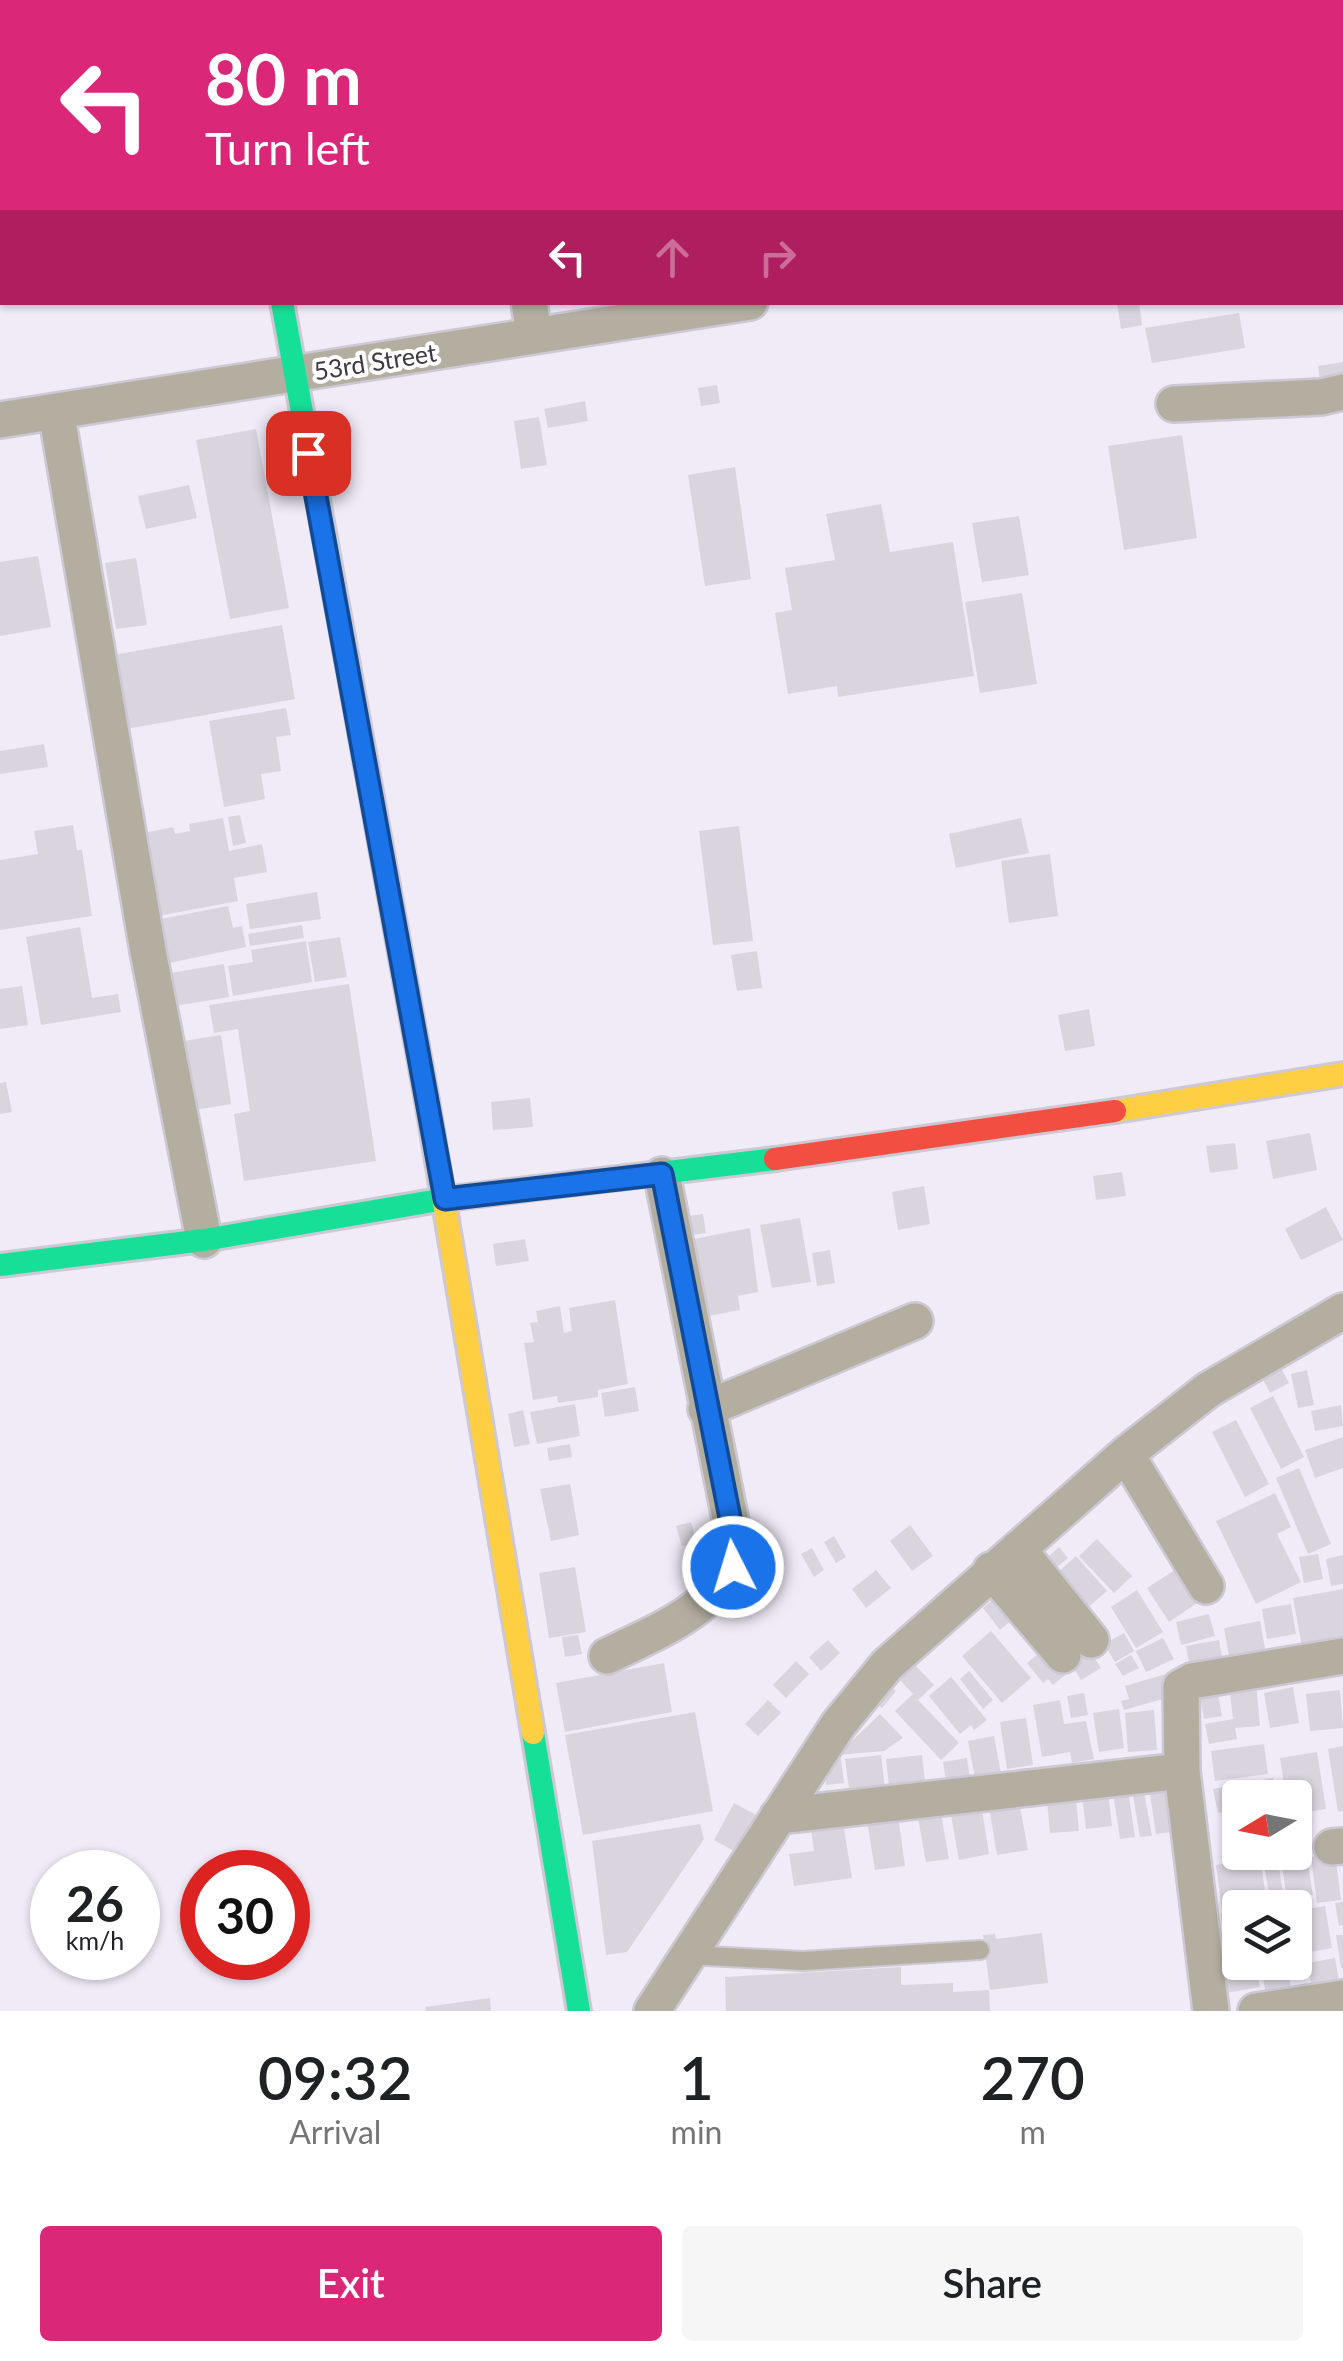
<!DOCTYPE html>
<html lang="en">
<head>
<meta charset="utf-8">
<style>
	:root { --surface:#fff; --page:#f6f6f6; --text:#202124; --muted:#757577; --accent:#db2777 }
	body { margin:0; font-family:Lato,sans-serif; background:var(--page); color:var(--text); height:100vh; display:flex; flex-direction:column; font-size:38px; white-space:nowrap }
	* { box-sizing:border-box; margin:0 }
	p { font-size:32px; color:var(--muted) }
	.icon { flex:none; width:55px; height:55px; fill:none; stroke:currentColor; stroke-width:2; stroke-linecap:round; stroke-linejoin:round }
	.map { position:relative; height:2011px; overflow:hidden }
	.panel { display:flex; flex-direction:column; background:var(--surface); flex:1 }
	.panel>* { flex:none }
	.guide { position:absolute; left:0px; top:0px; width:1345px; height:305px; box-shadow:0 2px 8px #0004; background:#db2777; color:#fff; overflow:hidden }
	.needle { width:65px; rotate:260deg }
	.fabs { position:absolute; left:1222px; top:1780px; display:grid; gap:20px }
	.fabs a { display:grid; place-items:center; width:90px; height:90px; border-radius:10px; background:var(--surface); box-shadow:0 2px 8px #0004; font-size:50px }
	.speed { position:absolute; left:30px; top:1850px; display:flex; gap:20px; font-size:50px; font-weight:700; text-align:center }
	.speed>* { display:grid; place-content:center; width:130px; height:130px; border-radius:50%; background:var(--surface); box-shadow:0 2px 8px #0004; line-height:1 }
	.speed small { font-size:25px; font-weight:400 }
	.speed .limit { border:15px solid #d22; background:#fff; color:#111 }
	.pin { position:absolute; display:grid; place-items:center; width:85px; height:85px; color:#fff; margin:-42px; border-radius:20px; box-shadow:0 5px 15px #0006 }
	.me { position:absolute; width:110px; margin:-55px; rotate:355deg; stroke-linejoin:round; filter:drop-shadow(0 0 8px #0008) }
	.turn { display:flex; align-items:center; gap:35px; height:210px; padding:0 40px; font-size:45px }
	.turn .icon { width:130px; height:130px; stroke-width:2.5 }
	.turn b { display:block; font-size:70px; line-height:85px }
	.lanes { display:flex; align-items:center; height:95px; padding:0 40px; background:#0003; justify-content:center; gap:50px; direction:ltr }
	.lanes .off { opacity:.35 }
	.eta { display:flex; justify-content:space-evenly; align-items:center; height:170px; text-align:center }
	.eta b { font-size:60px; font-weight:600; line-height:70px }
	.button { display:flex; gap:20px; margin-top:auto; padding:20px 40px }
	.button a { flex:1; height:115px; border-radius:10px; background:var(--accent); color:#fff; font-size:40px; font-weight:600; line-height:115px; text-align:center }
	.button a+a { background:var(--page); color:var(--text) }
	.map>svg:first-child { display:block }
	.building { fill:#d9d4de }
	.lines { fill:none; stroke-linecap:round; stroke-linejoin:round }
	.lane-casing { stroke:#cdc8d3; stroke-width:22 }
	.street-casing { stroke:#cdc8d3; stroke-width:40 }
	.fast-casing { stroke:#cdc8d3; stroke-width:28 }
	.slow-casing { stroke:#cdc8d3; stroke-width:28 }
	.jam-casing { stroke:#cdc8d3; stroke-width:28 }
	.lane { stroke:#b3aea0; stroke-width:18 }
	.street { stroke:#b3aea0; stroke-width:35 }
	.fast { stroke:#16e098; stroke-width:22 }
	.slow { stroke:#ffcf43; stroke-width:22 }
	.jam { stroke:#f24e42; stroke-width:22 }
	.route-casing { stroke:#114b97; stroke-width:25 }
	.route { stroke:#1a73e8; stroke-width:18 }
	.labels { text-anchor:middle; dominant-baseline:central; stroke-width:8; stroke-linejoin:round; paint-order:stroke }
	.street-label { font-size:25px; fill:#3e3942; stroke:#fff }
</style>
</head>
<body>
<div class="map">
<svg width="1343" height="2011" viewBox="0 0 1343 2011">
	<rect width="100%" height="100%" fill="#f1ebf8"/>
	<path class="building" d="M1117,302H1139L1142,325L1121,329Z
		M1239,313L1245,348L1152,363L1145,328Z
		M1343,362V379L1321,387L1318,366Z
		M717,385L720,403L701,406L698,388Z
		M585,401L588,421L548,428L544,409Z
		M539,417L547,465L521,469L514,421Z
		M256,429L289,608L230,619L196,440Z
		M1182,435L1197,538L1124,550L1108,446Z
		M735,467L751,579L705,586L688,475Z
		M189,485L197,518L146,529L138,496Z
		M881,504L890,552L953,542L974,676L838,697L837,686L788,694L775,613L792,610L785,568L835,560L826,514Z
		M1019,516L1029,575L982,582L972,523Z
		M38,556L51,627L0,636V562Z
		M136,558L147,625L116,629L105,563Z
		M1022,593L1037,684L980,693L965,602Z
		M282,625L295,699L126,729L113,655Z
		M286,708L291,735L276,737L281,771L261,774L265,799L224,807L209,721Z
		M44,744L48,767L0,774V751Z
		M240,815L246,843L233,846L228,817Z
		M223,818L229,851L262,844L267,872L234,878L238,901L153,917L147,886L155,885L139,834L173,827L175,834L190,831L189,824Z
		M1021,818L1029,853L956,868L949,834Z
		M73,825L77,850H82L92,916L0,930V860L38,854L34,831Z
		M739,826L753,941L713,945L699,831Z
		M1050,854L1058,916L1009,923L1001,861Z
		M317,892L321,919L250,929L246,904Z
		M228,906L233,928L242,926L246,947L159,965L150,921Z
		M302,925L304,938L250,946L248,934Z
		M80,927L92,998L118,994L121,1012L41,1025L26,937Z
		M340,937L347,977L315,982L308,942Z
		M306,941L312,982L233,996L228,966L253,962L251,950Z
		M757,951L762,988L737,991L731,955Z
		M224,964L229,997L175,1006L170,973Z
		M349,984L376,1161L244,1181L234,1114L250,1111L238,1029L214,1033L209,1005Z
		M22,986L28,1025L0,1029V989Z
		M1089,1009L1095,1046L1065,1051L1058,1015Z
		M221,1035L231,1104L195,1110L184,1041Z
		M6,1082L12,1112L0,1114V1083Z
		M530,1098L533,1127L493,1130L491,1102Z
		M1310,1133L1317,1170L1273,1179L1266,1141Z
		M1235,1143L1238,1169L1210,1173L1206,1146Z
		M1122,1172L1126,1196L1096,1200L1093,1176Z
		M924,1186L930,1224L898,1230L892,1192Z
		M1326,1207L1343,1240L1301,1260L1285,1229Z
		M703,1214L706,1233L685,1236L682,1217Z
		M800,1218L811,1282L772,1288L760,1225Z
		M750,1228L758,1292L738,1296L740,1310L709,1316L694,1239Z
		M525,1239L529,1261L496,1266L493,1244Z
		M830,1250L835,1283L817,1286L812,1253Z
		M615,1300L628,1384L598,1390V1397L558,1403L557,1396L533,1400L524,1343L534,1342L530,1323L538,1322L536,1311L560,1306L564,1333L572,1331L569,1308Z
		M1279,1364L1289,1383L1270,1393L1260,1374Z
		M1307,1370L1314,1405L1298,1408L1291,1374Z
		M635,1387L639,1411L605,1417L601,1393Z
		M1273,1396L1304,1457L1281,1469L1250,1408Z
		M575,1404L580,1436L537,1444L530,1412Z
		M1341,1405L1343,1426L1315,1431L1311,1411Z
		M523,1410L530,1444L514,1447L508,1414Z
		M1236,1420L1269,1484L1245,1497L1212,1432Z
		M1343,1437V1468L1315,1478L1305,1450Z
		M570,1444L572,1457L549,1461L547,1448Z
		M1299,1468L1331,1544L1308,1554L1276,1478Z
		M570,1484L579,1535L551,1541L540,1489Z
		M1275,1493L1291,1527L1277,1534L1301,1582L1256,1604L1216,1521Z
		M691,1522L697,1543L682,1546L676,1526Z
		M910,1525L933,1556L912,1571L890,1541Z
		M834,1536L846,1557L836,1563L824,1542Z
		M1097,1539L1132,1576L1114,1593L1079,1556Z
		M1059,1547L1068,1558L1051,1572L1042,1562Z
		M812,1548L824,1570L814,1577L801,1554Z
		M1318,1554L1323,1579L1304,1583L1299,1557Z
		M1343,1555V1584L1331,1586L1326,1559Z
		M1076,1556L1107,1591L1085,1610L1055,1575Z
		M575,1567L586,1632L549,1638L539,1573Z
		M1178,1568L1200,1601L1169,1622L1147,1588Z
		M876,1570L891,1588L866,1608L852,1589Z
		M1343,1589V1650L1304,1657L1293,1598Z
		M1137,1590L1163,1632L1136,1648L1111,1607Z
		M1001,1593L1018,1615L1000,1630L983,1608Z
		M1291,1604L1296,1634L1267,1639L1262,1609Z
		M1209,1614L1215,1636L1181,1645L1176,1622Z
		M1260,1621L1266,1654L1230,1661L1224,1628Z
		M991,1631L1031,1678L1002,1703L962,1656Z
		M1124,1633L1134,1651L1115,1662L1104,1644Z
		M578,1635L582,1654L565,1657L562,1637Z
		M1163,1638L1174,1659L1146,1672L1136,1651Z
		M828,1640L840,1653L821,1671L809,1657Z
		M1219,1640L1224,1668L1191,1674L1186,1646Z
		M1049,1645L1070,1671L1053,1685L1048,1679L1043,1683L1027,1663Z
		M1089,1650L1101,1668L1081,1680L1070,1662Z
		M1131,1655L1139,1668L1123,1676L1115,1664Z
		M796,1661L809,1674L786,1698L773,1685Z
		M664,1663L672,1712L565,1732L556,1683Z
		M914,1664L934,1685L918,1700L959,1743L941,1760L895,1711L913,1694L899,1679Z
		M969,1671L993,1700L983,1709L960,1679Z
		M1176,1671L1173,1696L1124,1710L1121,1701L1129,1699L1125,1686Z
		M951,1677L987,1720L974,1730L971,1725L960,1734L929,1696Z
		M884,1681L896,1691L882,1708L870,1697Z
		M1216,1682L1222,1716L1204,1719L1198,1685Z
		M1256,1683L1260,1726L1235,1728L1237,1739L1209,1744L1205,1724L1233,1719L1229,1685Z
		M1293,1687L1299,1723L1270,1728L1264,1693Z
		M1340,1690L1343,1728L1310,1731L1306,1694Z
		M1084,1693L1088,1715L1071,1718L1067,1696Z
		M768,1700L781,1713L758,1736L745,1724Z
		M1060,1700L1064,1724L1086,1721L1094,1759L1072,1763L1070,1752L1042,1757L1033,1705Z
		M1119,1709L1124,1748L1099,1752L1093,1713Z
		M1154,1710L1157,1750L1128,1752L1125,1713Z
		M695,1712L713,1811L583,1835L565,1735Z
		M880,1714L903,1738L884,1751L837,1755Z
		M1026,1718L1033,1765L1007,1769L1000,1722Z
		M994,1736L1001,1773L975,1778L968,1741Z
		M1264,1744L1268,1774L1215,1781L1211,1751Z
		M1343,1746V1811L1338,1812L1328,1749Z
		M1317,1752L1326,1809L1295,1814V1798H1286L1280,1758Z
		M881,1755L885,1789L859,1792L858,1787L849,1788L845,1759Z
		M922,1755L925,1782L889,1786L886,1759Z
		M967,1758L970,1778L946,1781L943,1762Z
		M841,1759L844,1783L826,1785L823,1762Z
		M1178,1777L1186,1830L1156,1834L1148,1781Z
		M1273,1778L1276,1798H1240V1809L1218,1813L1213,1789Z
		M1142,1781L1152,1836L1140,1837L1131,1783Z
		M1107,1784L1112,1826L1086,1829L1081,1787Z
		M1127,1784L1135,1837L1120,1839L1112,1786Z
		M1075,1788L1079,1831L1050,1833L1046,1790Z
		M1018,1796L1028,1850L997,1855L988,1801Z
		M734,1803L756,1815L736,1852L714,1840Z
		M939,1803L949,1859L926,1862L916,1807Z
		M981,1804L989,1854L959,1860L950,1809Z
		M1240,1811V1838L1229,1840L1224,1814Z
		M898,1816L905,1866L875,1870L867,1821Z
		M842,1817L852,1878L794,1886L789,1854L814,1851L810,1822Z
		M700,1824L704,1839L627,1952L606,1955L592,1841Z
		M1335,1854L1341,1900L1317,1903L1311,1857Z
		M1260,1858L1267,1903L1222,1910L1216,1865Z
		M1278,1861L1285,1905L1271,1907L1264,1864Z
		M1308,1864L1313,1895L1287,1899L1282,1867Z
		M1343,1902V1925L1339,1926L1335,1903Z
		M1325,1906L1332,1948L1295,1955V1911Z
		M1240,1911V1924L1222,1926L1221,1913Z
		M1240,1929V1951L1222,1954L1219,1932Z
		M1042,1933L1048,1983L990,1990L983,1935L995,1934L996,1939Z
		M1336,1935H1343V1968H1341Z
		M1335,1958L1341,1993L1313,1998L1308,1963Z
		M1240,1962H1255L1260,1987L1226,1993L1220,1965Z
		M1287,1962L1291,1989L1266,1994L1260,1963Z
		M901,1967V1985L953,1983V1992L989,1990L990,2011H726L725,1977Z
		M490,1998L491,2011H426L425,2007Z"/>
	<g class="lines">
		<g class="lane-casing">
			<path id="lane" d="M716,2V0
				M688,1955L803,1961L980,1950"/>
		</g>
		<g class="street-casing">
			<path id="street" d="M231,0V2
				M481,0V2
				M994,0V2
				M1342,215H1343
				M529,302L534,335
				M1174,404L1321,397L1343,392
				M56,411L148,951L204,1240
				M0,420L750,302
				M706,1409L915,1321
				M1126,1454L1206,1586
				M1018,1549L1091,1640
				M991,1570L1063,1655
				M607,1656C655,1632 726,1607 736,1548L662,1175
				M778,1816L1182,1771
				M1332,1847L1343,1846
				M652,2011L838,1725L887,1665L1126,1454L1208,1390L1343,1311
				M1211,2011L1182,1771L1181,1687L1192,1681L1343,1656
				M1256,2011L1343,1998"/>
		</g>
		<g class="fast-casing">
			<path id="fast" d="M282,302L427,1101
				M0,1265L204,1240L445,1199L775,1159
				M533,1733L579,2011"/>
		</g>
		<g class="slow-casing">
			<path id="slow" d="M427,1101L533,1733
				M1115,1111L1343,1074"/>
		</g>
		<g class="jam-casing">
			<path id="jam" d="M775,1159L1115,1111"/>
		</g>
		<use href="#lane" class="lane"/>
		<use href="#street" class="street"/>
		<use href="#fast" class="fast"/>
		<use href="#slow" class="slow"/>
		<use href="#jam" class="jam"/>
	</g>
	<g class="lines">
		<g class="route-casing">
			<path id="route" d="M308,453L445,1199L662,1174L736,1548L733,1567"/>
		</g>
		<use href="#route" class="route"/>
	</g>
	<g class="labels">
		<g class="street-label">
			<text transform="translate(375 361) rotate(-9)">53rd Street</text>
		</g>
	</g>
</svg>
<div class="fabs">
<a><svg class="needle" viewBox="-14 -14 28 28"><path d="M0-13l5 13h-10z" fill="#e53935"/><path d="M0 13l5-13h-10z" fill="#757577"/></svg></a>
<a><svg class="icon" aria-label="layers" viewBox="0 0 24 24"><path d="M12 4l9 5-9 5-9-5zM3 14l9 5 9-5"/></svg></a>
</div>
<div class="speed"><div>26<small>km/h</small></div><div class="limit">30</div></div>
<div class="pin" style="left:308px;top:453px;background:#d93025"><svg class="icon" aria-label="arrive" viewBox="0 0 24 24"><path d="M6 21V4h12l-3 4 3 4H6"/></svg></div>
<svg class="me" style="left:733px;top:1567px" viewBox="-20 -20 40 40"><circle r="17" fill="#1a73e8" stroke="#fff" stroke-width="3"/><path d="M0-11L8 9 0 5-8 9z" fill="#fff"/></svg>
<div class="guide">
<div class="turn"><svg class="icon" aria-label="left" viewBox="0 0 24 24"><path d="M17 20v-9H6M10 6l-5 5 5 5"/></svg><div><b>80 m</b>Turn left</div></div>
<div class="lanes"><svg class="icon" aria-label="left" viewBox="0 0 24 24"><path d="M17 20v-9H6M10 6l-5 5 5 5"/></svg><svg class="icon off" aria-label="ahead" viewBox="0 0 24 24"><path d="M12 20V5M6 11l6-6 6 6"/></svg><svg class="icon off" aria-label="right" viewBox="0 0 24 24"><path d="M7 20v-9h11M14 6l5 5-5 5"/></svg></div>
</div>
</div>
<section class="panel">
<div class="eta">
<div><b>09:32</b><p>Arrival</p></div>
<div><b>1</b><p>min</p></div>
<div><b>270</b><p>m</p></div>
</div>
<div class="button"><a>Exit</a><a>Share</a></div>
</section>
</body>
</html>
